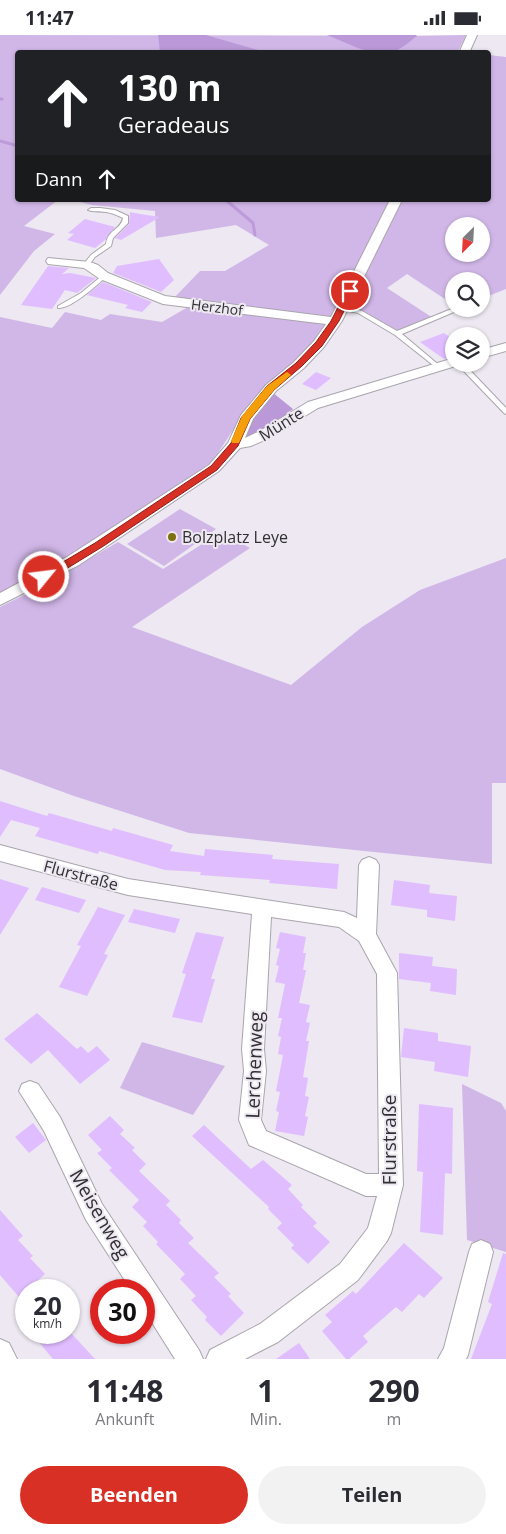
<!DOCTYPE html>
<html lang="de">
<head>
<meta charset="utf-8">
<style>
	:root { --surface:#fff; --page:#f2f2f3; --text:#2b2b33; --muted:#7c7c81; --accent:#d93025 }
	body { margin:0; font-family:"Open Sans",sans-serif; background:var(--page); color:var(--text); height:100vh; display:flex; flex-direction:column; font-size:19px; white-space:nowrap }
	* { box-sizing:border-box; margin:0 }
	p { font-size:16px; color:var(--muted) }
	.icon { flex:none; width:28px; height:28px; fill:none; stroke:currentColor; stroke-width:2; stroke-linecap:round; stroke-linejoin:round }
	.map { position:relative; height:1324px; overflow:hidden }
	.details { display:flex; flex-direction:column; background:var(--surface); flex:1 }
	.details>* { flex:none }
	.hud { position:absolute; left:15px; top:15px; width:476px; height:152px; border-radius:5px; box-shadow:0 1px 4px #0004; background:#202124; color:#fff; overflow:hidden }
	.needle { width:32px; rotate:204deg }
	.tools { position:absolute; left:445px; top:182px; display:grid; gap:10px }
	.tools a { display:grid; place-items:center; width:45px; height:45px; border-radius:50%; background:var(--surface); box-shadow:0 1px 4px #0004; font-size:25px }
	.speed { position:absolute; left:15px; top:1244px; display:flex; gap:10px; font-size:25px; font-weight:700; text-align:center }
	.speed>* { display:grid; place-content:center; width:65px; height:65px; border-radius:50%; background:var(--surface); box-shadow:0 1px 4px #0004; line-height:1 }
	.speed small { font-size:12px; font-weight:400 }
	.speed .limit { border:8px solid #d22; background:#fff; color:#111 }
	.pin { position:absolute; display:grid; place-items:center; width:42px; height:42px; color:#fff; margin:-21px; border:2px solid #fff; border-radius:50%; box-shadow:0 1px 5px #0007 }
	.me { position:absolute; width:55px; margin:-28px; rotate:61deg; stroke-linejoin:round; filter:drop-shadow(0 0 4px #0008) }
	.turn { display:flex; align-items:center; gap:18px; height:105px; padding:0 20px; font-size:22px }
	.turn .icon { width:65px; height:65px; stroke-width:2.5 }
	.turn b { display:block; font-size:35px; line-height:42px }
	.then { display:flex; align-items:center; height:48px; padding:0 20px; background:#0003; gap:10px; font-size:19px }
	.eta { display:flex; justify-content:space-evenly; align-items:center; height:85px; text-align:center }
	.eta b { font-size:30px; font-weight:700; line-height:35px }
	.cta { display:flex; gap:10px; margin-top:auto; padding:10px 20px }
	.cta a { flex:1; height:58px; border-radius:30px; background:var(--accent); color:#fff; font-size:20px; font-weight:700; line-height:58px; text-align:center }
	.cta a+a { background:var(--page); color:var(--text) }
	.status { display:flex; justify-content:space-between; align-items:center; height:35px; padding:0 25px; background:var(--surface); direction:ltr }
	.status svg { height:14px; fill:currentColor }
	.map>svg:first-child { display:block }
	.green { fill:#d1b7e8; fill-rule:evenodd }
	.forest { fill:#bb99d8 }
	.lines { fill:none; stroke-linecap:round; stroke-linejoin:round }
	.stream { stroke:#bd9ada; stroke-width:3 }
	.building { fill:#e0bdff }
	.lane-casing { stroke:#a9a5ad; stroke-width:2 }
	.street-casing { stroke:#a9a5ad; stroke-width:2 }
	.lane { fill:#fff; fill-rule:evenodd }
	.street { fill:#fff; fill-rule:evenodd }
	.route { fill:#d93025; stroke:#8d1f18 }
	.slow { fill:#f59e0b }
	.poi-dot { fill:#7f6f0d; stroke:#ede8f1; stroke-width:2 }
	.labels { text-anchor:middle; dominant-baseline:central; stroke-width:4; stroke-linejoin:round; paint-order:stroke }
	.far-street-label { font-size:14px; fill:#312f32; stroke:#ede8f1 }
	.street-label { font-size:16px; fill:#312f32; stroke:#ede8f1 }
	.poi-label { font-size:16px; fill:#312f32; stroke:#ede8f1; text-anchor:start }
	.near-street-label { font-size:19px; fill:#312f32; stroke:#ede8f1 }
</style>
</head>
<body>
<div class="status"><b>11:47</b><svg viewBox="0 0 49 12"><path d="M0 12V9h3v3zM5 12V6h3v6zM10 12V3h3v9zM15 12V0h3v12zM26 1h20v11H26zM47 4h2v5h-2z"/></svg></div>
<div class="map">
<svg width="506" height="1324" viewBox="0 0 506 1324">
	<rect width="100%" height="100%" fill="#ede8f1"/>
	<path class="green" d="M0,0L417,1L466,0L457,18H18V165H58L24,191L55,199L34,216L0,260Z
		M489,20L506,22V254L481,264V246H454V270L407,239L387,253L433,283L397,298L356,272L367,264L355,271L348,268L401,165H489ZM454,191H481V219H454Z
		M72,165H391L332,279L305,318L254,363L216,421L210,428L97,507L0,559V282L52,293L65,277L101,285L110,279L162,287L188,272L170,267L200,236H225L269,210L236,190L156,203L155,176L92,170Z
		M180,474L216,494L164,531L127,509Z
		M221,497L250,513L132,592L291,650L362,592L420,555L506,523V748H492V829L189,798L74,761L0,734V572L50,547L118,507L163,534Z
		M142,1007L225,1031L193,1080L120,1053Z
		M462,1049L501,1068L506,1076V1217L467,1205Z"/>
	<path class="forest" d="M158,0H206L265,17H160Z
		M327,0H416L417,1C409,7 401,15 391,17C371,22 345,7 327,0Z
		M272,357L293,374L259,401L254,403L244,402L247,390Z"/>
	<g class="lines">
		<path class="stream" d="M0,64H2
			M0,106L18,111
			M226,165L253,188L255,200"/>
	</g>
	<path class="building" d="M130,177L140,179L160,182L121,205L115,203L129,189Z
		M85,184L115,192L105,205L95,213L67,205L74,199L68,198Z
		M159,224L174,245L161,257L113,238L117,231Z
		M48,231L69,233L62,239L70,238L96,243L77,258L65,255L52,274L21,270Z
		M103,247L152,267L142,277L125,273L128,270L87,260Z
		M444,298L454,305V321L444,324L420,307Z
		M316,337L331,343L316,355L302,349Z
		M0,766L47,781L49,778L112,796L113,793L173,810L170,816L204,821L205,814L273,820L272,824L339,829L337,854L269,848L270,845L200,840L201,837L165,835L99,816L98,819L35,801L40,793L11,785L0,802Z
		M0,844L29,853L0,900Z
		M394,845L430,850L429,858L457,861L455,886L427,882V875L391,870Z
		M42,852L86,865L79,878L35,865Z
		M98,872L125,880L104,919L108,920L87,961L59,952L81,911L77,910Z
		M134,874L180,884L175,898L128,887Z
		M196,897L224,902L211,944H215L202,988L172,982L186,939L182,938Z
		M280,897L306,902L303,918H306L303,935H306L299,968L310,970L306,987L310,988L306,1006H309L303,1042L308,1043L305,1061L309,1062L305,1081L308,1082L304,1101L275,1096L279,1077L276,1076L280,1057L276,1056L283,1020L278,1019L281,1002L278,1001L282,983H278L285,949L275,947L279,931L276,930L280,914L276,913Z
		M399,918L433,922L432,931L457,934L456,960L430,956L431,948L399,944Z
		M37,978L77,1014L81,1011L88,1018L97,1011L110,1025L80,1049L48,1015L31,1029L4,1004Z
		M404,993L438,998V1006L471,1011L468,1042L434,1036L435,1027L401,1022Z
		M419,1069L453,1073L452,1139L445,1138L443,1200L420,1197L423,1137L417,1136Z
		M110,1081L124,1095L120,1099L135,1113L132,1115L146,1129L139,1136L170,1166L166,1170L181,1185L179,1188L194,1203L188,1208L219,1238L214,1242L231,1259L228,1261L244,1278L221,1301L205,1285L207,1282L191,1265L196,1261L180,1244L185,1239L156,1209L158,1207L143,1191L147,1187L132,1172L139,1165L109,1135L112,1133L97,1118L102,1115L88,1100Z
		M33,1088L46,1105L29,1118L15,1102Z
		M204,1090L251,1134L263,1125L292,1150L288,1154L303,1170L301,1172L317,1188L313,1191L330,1207L308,1229L291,1213L294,1210L277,1193L282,1188L268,1174L269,1172L192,1101Z
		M0,1175L23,1201L18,1205L33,1221L30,1223L45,1239L19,1262L0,1240Z
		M404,1208L443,1243L424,1263L419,1259L402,1277L396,1272L363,1301L368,1307L349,1324H346L322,1296L332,1287L325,1280L353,1256L356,1259Z
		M503,1218L506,1219V1324H471L492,1269L488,1267Z
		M45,1298H71L95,1324H53L37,1305Z
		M299,1308L310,1324H276Z"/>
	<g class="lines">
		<g class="lane-casing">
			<path id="lane" d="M100,173L115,175L128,181V188L113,203L111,211L95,222L88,231H84L83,230L91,220L106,209C108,194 121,195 123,183C117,180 112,178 106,177C99,176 93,177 88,175L91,173Z
				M104,239L106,240V242C96,251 71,274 58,273V271L81,258Z
				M342,271L362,276L397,296L454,273L461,274L402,299L440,331V333L438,334L395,300L358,278L340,274L339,273Z
				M457,329H464L506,373V379L504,378Z"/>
		</g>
		<g class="street-casing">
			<path id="street" d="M467,0H477L469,18H459Z
				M390,165H402L342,286L324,312L304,333L276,356L253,384L245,403L260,396L308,367L454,323V329L459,330L318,373L271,402L251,411L240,413L219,436L79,530L0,570V558L67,522L209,430L228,408L241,380L266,350L294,327L314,306L326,289L163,269L100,244L84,233L48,229L46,226L48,223L90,227L98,230L108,238L165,261L331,282Z
				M506,308V316L481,323V315Z
				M0,810L128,844L344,877L357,883L359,830L362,825L369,822L376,825L379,830L376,899L397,938L403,1150L391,1198L387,1206L358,1245L278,1307L245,1324H206L210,1315L260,1289L340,1229L368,1193L377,1161H366L249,1110L239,1085L244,1036L242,1014L252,879L128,860L0,826ZM271,882L339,892L359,906L377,939L379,1139H366L266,1096L261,1085L266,1036L264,1014Z
				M30,1046L38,1049L60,1082L102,1169L199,1315L203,1324H175L144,1275V1255H131L86,1185L44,1096L19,1056L22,1049Z
				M481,1205L490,1209L493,1217L468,1320L466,1324H438L444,1313L469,1217L472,1209Z
				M0,1304L9,1308L17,1324H0Z"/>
		</g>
		<use href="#lane" class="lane"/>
		<use href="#street" class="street"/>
	</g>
	<path class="route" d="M347,254L354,256L339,286L322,311L302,331L274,355L250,384L238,411L217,435L102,512L48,545H41L39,542L41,540L95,508L211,431L231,408L241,383L267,351L296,328L316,307L331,286Z"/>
	<path class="slow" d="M287,337L291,340L274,355L250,384L239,408H232L231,406L242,381L267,351Z"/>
	<circle class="poi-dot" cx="172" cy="502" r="5"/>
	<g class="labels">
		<g class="far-street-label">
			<text transform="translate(217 272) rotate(7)">Herzhof</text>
		</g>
		<g class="street-label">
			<text transform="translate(281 389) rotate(-32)">Münte</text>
			<text transform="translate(81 840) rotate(15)">Flurstraße</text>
		</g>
		<g class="poi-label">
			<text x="182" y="502">Bolzplatz Leye</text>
		</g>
		<g class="near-street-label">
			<text transform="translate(254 1030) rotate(-88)">Lerchenweg</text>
			<text transform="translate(389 1105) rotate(-90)">Flurstraße</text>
			<text transform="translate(100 1179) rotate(60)">Meisenweg</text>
		</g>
	</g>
</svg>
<div class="tools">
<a><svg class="needle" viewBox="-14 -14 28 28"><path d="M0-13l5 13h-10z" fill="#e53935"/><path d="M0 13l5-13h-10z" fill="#7c7c81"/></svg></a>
<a><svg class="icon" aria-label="search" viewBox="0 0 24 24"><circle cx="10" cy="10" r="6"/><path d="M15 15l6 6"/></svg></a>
<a><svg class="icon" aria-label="layers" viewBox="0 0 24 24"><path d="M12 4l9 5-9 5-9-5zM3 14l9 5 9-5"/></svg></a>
</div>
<div class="speed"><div>20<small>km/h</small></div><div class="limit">30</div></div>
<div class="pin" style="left:350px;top:256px;background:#d93025"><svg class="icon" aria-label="arrive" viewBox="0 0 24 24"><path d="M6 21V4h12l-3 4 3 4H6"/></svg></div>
<svg class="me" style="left:44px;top:542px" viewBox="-20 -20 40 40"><circle r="17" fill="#d93025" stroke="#fff" stroke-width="3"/><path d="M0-11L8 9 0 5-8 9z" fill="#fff"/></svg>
<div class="hud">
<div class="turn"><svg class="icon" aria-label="ahead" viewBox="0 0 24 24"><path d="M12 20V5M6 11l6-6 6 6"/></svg><div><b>130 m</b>Geradeaus</div></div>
<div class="then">Dann<svg class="icon" aria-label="ahead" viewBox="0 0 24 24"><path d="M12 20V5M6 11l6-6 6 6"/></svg></div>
</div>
</div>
<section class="details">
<div class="eta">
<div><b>11:48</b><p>Ankunft</p></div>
<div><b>1</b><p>Min.</p></div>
<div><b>290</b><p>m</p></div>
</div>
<div class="cta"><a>Beenden</a><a>Teilen</a></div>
</section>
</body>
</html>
